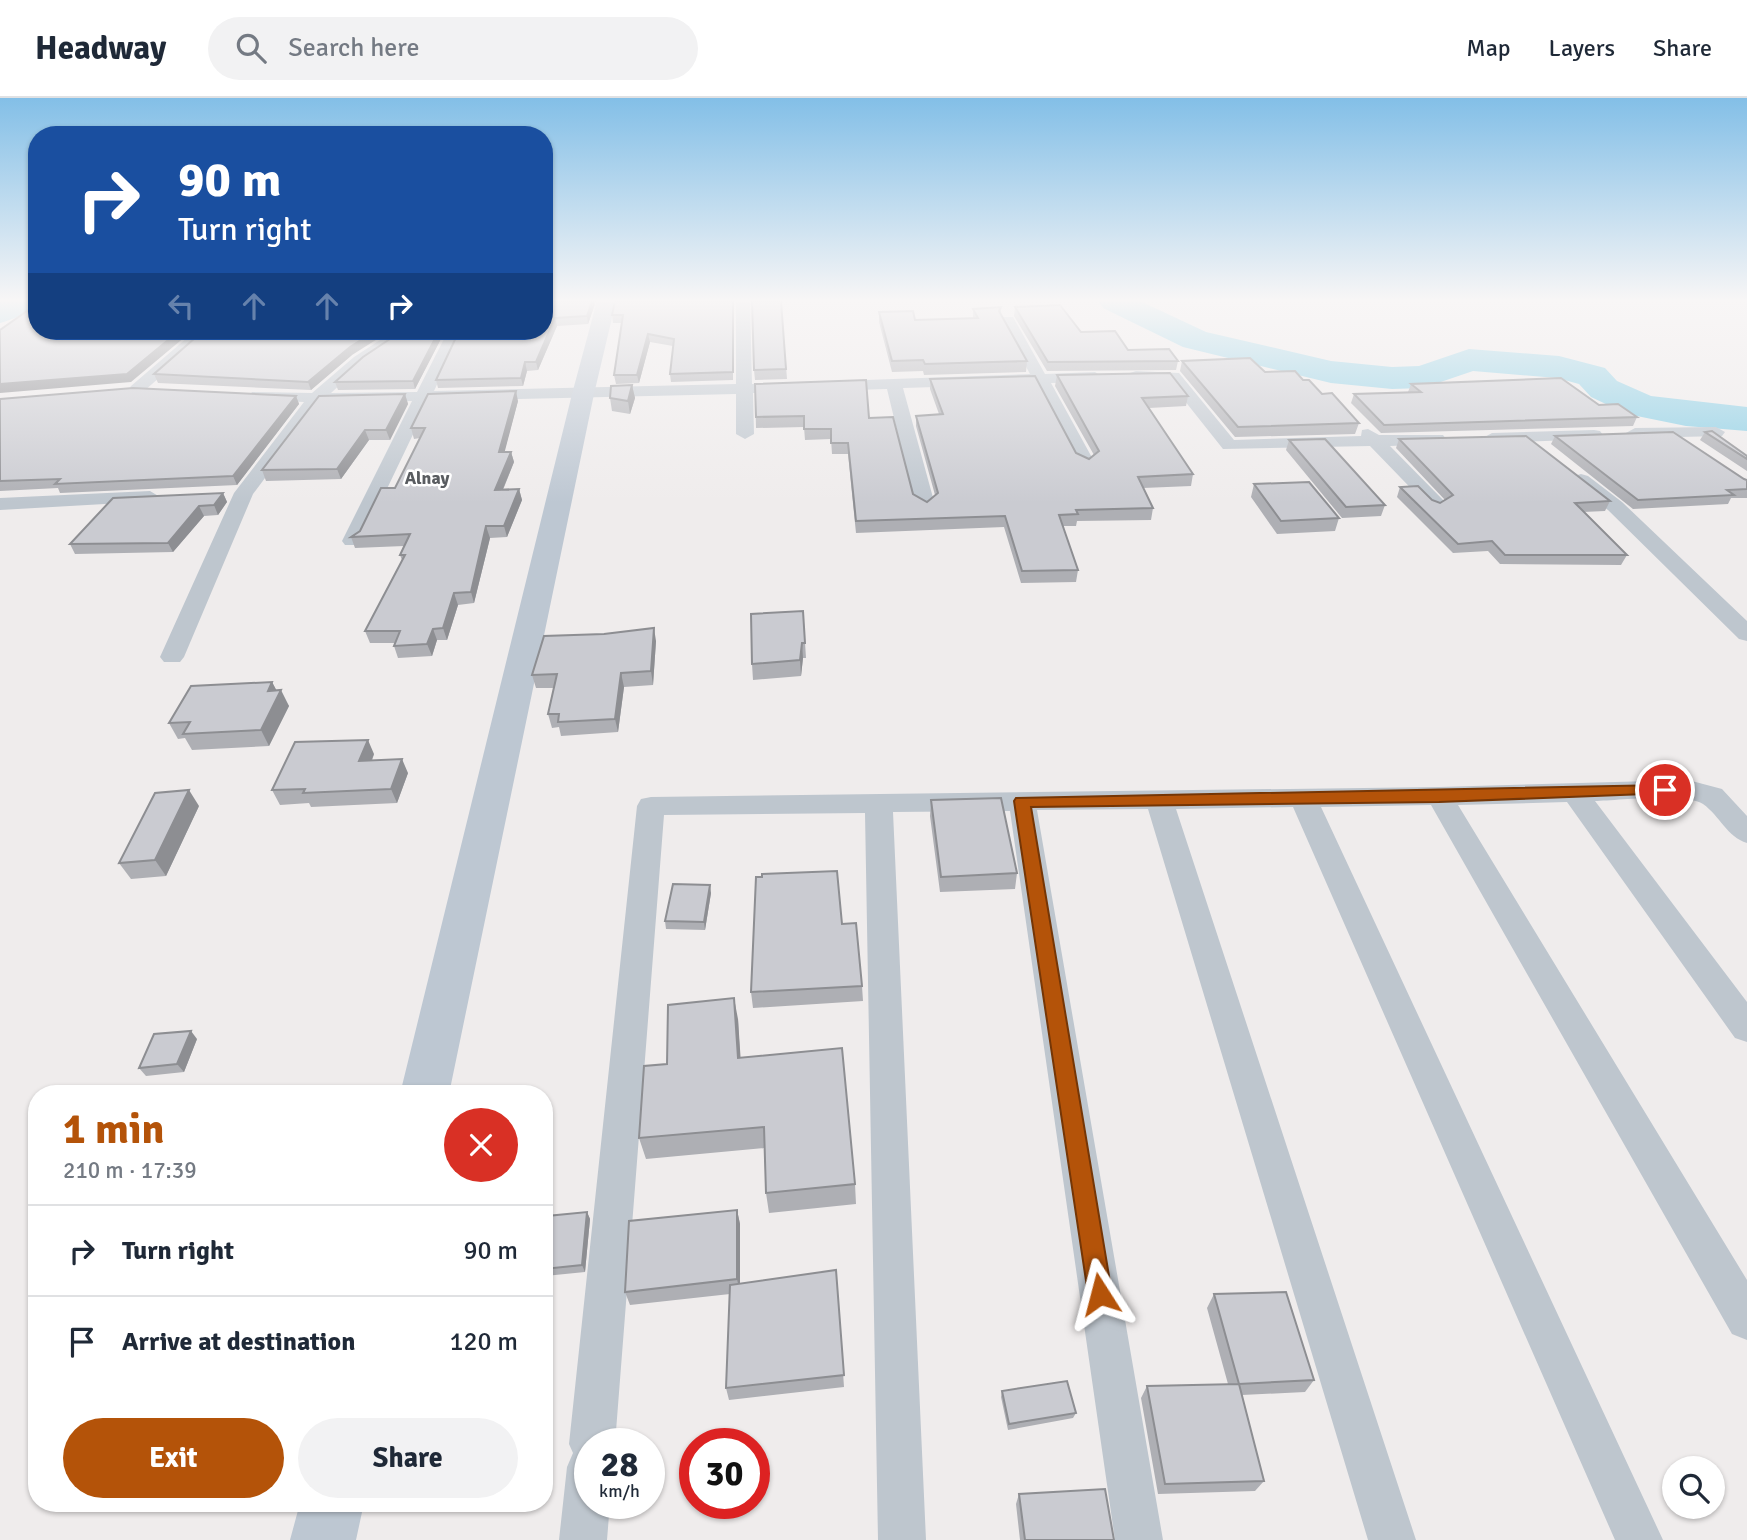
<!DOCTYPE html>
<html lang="en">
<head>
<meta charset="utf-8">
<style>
	:root { --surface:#fff; --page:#f2f2f3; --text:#1f2937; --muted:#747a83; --line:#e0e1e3; --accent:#b45309 }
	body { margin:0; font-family:Signika,sans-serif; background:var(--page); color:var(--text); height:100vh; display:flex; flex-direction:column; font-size:26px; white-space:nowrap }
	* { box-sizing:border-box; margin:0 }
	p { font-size:23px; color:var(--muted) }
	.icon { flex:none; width:38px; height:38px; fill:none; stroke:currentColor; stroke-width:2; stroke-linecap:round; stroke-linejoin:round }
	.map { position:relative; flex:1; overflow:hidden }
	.side { position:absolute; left:28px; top:987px; width:525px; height:427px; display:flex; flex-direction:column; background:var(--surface); border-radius:28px; box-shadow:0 2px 5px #0004 }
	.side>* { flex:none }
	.top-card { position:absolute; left:28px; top:28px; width:525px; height:214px; border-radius:28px; box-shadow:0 2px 5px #0004; background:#1a4fa0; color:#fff; overflow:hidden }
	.fabs { position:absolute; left:1662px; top:1358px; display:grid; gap:14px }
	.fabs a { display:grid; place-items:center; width:63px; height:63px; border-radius:50%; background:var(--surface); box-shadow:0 2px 5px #0004; font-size:35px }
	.speed { position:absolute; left:574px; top:1330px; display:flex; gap:14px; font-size:35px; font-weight:700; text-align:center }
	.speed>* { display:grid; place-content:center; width:91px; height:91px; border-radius:50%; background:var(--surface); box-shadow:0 2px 5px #0004; line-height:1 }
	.speed small { font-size:18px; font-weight:400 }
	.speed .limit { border:10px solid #d22; background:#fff; color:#111 }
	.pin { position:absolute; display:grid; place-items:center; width:60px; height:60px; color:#fff; margin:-30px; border:4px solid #fff; border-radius:50%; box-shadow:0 2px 7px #0007 }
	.me { position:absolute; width:77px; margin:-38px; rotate:351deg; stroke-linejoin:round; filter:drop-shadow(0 0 5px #0008) }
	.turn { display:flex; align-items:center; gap:24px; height:147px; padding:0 35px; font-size:32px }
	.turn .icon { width:91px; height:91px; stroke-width:2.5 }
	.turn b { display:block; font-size:49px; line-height:60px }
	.lanes { display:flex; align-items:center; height:66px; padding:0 35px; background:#0003; justify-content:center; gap:35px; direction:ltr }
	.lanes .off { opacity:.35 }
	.round { display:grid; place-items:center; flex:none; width:74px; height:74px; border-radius:37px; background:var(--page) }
	.summary { display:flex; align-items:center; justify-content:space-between; height:119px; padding:0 35px }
	h1 { font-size:42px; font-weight:800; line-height:52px; color:var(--accent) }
	.button { display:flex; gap:14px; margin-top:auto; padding:14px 35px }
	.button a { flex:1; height:80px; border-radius:42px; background:var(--accent); color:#fff; font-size:28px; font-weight:800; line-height:80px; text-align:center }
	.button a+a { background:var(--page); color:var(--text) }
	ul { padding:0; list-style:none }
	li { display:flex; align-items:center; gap:21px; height:91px; padding:0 35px; border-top:2px solid var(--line) }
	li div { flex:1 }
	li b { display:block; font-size:26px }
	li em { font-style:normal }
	header { display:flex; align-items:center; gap:42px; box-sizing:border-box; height:98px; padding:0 35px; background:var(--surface); border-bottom:2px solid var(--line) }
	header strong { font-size:33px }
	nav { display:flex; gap:38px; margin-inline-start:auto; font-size:24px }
	.search { width:490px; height:63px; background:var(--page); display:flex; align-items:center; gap:18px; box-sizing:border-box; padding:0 24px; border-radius:38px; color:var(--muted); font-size:26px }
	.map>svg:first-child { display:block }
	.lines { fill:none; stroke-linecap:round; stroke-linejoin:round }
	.river { fill:#8ccfe5; fill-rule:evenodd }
	.street { fill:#bec6ce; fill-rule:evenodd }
	.secondary { fill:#bdc7d2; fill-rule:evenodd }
	.wall { fill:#aeafb4 }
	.shaded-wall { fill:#8d8e92 }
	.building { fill:#cacbd1; stroke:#8d8e92; stroke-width:2 }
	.route { fill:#b45309; stroke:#753606; stroke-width:2 }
	.labels { text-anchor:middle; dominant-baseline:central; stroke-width:5; stroke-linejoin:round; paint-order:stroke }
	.far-quarter-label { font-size:18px; font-weight:bold; fill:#595c60; stroke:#fff }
</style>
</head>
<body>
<header>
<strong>Headway</strong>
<div class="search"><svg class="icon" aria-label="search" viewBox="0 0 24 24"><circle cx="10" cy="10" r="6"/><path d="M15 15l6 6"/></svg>Search here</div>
<nav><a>Map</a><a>Layers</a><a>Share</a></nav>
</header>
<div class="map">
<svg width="1747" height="1442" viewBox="0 0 1747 1442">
	<rect width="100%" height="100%" fill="#efecec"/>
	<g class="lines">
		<path class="river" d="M0,203H37C29,215 14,221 0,225Z
			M1098,203H1140L1206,234L1331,263L1392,269L1419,268L1469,251L1559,258L1605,270L1617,283L1651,298L1747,309V333L1686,328L1627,316L1591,299L1579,286L1557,280L1473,273L1423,290L1392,291L1331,285L1183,249L1103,210Z"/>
		<path class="street" d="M736,203H750L752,286L1030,276L1001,222L1003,219H1013L1045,276L1095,274L1103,279L1095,284L1051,285L1095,365L1092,369H1080L1035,286L903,290L935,407L925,413L915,407L887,291L753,295L754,336L745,341L736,336V296L429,303L362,443L359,447H345L342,443L412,303L321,305L253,396L184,559L180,564H164L160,559L234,395L304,304L258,302L250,297L252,294L312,295L354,259L394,233H411L364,265L331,295L417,294L448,233H462L434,293L736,286Z
			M195,233H212L143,294H131L129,291L131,288Z
			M1136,273L1179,275L1234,342L1361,338L1362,332L1368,331L1379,337H1443L1446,341L1443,345L1437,346L1390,348L1447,406L1437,412L1430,410L1370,348L1223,351L1169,283L1130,281L1128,278L1130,275Z
			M1716,329L1725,334L1722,338L1635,340L1626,335L1635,330Z
			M1594,332L1600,333L1603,337L1600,341L1492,345L1483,340L1492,335Z
			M1581,376L1588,378L1622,404L1747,523V543L1739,541L1608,412L1574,386L1572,382L1574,378Z
			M150,393L160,399L157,403L0,412V400Z
			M1688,682L1722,691L1747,718V745C1727,739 1720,718 1703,706C1689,695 1616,702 1595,703L1747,904V944L1735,940L1567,704L1458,707L1747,1182V1242L1732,1236L1431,707L1321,709L1663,1442H1615L1293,709L1176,711L1416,1442H1368L1148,711L1037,712L1163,1442H1115L1010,713L893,714L926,1442H878L865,715L664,717L615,1346H590V1405H610L607,1442H559L567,1369L573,1355L569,1346L637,708L641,701L651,699L1439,689Z"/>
		<path class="secondary" d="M597,203H616L594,296L449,996H400L572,296Z
			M300,1405H364L356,1442H290Z"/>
	</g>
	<path class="wall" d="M544,203H596L588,226L557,228L538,272L527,273L523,288L438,290L436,282Z
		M733,203V282L671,284L670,276L673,248L650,244L639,285L616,286L614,277L622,225H613L612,217Z
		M781,203L787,281L755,282L754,272Z
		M1001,209V216L1027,263L1026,274L924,277L923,273L892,274L879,224V214L915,222L973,220V211Z
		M1015,209L1128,252L1178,263L1176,272L1047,273L1014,218Z
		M402,233H445L415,291L338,292L335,284Z
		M352,257L311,292L158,285L154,276Z
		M1182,263L1265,274L1303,282L1359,325L1355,336L1235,339L1180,273Z
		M1057,277L1188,298L1186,308L1149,310L1193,376L1191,388L1143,390L1153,410L1151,422L1077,423L1076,428H1063L1078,472L1076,484L1021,485L1004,429L856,435L848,356H832L831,341L805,342L804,329L756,330L755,286L869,320L913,396L927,404L935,397L916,328V318L939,316L930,291V281L1089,361L1094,357L1055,288Z
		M1411,286L1599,307L1637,319L1633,328L1381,335L1351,305L1354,296L1408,294Z
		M632,287L635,300L630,316L612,313L610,300Z
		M405,296L408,306L390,342H369L341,381L266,383L262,372Z
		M296,298L299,306L237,387L60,395L58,390L0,393V301Z
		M518,303L504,354H511L514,364L503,392L519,391L522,402L507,439L490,440L474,505L458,507L447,542H437L432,558L398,560L394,548L395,545H370L365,533L402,462L400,457L404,448L355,450L351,439L360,433L395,390L420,340L414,341L411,330Z
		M1705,334L1747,358V373L1700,342Z
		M1555,338L1747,382V400H1731L1728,406L1633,411L1551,346Z
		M1399,341L1610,403L1605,413L1583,414L1627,457L1621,467L1500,466L1488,453L1453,455L1397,399L1400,389L1440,405L1445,402L1396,350Z
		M1289,342L1385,407L1381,418L1342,420L1286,352Z
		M1254,386L1339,420L1335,433L1277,436L1251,399Z
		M223,395L227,404L218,417L204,418L173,454L75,456L70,446Z
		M803,513L806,560H803L801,578L753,582L752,566Z
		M656,543L653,587L624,589L618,634L561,638L559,629L552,630L548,616L554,590H536L532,577Z
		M272,584L276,592L289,608L269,648L192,652L185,640L178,641L169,625Z
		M374,656L372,663L408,675L397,705L311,709L309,705L280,707L272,692Z
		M931,702L1017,775L1015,791L940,794L930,718Z
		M199,708L166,778L131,781L119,765Z
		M711,795L705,832L666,831L665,823Z
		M842,826L862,888L863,903L753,910L751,894Z
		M738,921L740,959L855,1086L856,1106L769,1115L766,1095L764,1050L646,1061L639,1040L667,966Z
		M197,941L184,974L146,978L139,970Z
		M737,1112L740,1126V1186L836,1172L844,1289L729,1302L726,1290L730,1196L630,1207L625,1194Z
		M587,1114L590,1121L585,1174L545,1178L544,1147Z
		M1214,1196L1314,1282L1305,1294L1242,1297L1264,1383L1255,1393L1158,1396L1141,1300L1147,1288L1228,1286L1207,1210Z
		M1002,1293L1076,1315L1073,1320L1008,1332L1001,1299Z
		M1019,1396L1114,1442H1020L1016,1406Z"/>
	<path class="shaded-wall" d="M592,203H596L588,226L587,218Z
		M555,220L557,228L538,272L536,264Z
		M179,233H192L131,284L0,295V286Z
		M375,233H390L352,257L311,292L308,284L350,249Z
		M439,233H445L415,291L413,283Z
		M648,236L650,244L639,285L637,277Z
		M525,264L527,273L523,288L521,280Z
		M632,287L635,300L630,316L628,303Z
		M516,293L518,303L502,364L499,354Z
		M405,296L408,306L390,342L386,332Z
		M296,298L299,306L237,387L233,378Z
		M365,332L369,342L341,381L337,371Z
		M511,354L514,364L498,403L495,392Z
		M519,391L522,402L507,439L504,428Z
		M223,395L227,404L218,417L214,407Z
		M199,408L204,418L173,454L168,445Z
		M486,428L490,440L474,505L471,494Z
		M454,495L458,507L447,542L443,530Z
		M654,530L656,543L653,587L651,573Z
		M433,531L437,542L432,558L427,546Z
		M802,545L803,560L801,578L800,562Z
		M621,575L624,589L618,634L615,621Z
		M272,584L279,597L281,592L289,608L269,648L261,632L268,593Z
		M368,642L374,656L365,678L359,663Z
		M402,661L408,675L397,705L391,691Z
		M189,692L199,708L166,778L155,762Z
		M710,787L711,795L705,832L704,824Z
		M734,900L738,921L742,981L738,960Z
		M191,933L197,941L184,974L177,966Z
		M737,1112L740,1126V1195L737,1181Z
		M587,1114L590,1121L585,1174L582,1167Z"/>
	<path class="building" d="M544,203H592L587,218L555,220L536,264H525L521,280L436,282L459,233H544Z
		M615,203H733V274L670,276L674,241L648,236L637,277H614L623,217H612Z
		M752,203H781L786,271L754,272Z
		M37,206V233H179L127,276L0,286V232Z
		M1060,207L1081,234L1115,233L1128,252L1169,251L1178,263L1048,264L1015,209Z
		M1001,209L999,213L1027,263L925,266L923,262L892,263L879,214L913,213L915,222L978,220L973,211Z
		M203,233H375L350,249L308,284L154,276Z
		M402,233H439L413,283L335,284L363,259Z
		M1250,260L1265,274L1295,273L1303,282H1309L1322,296L1332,295L1359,325L1238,329L1182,263Z
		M1170,275L1188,298L1142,300L1193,376L1138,379L1153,410L1076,412L1078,416L1059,417L1078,472L1022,473L1005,418L856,423L848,345H831V331H804V318L756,319L755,286L866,282L869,320L893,319L913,396L927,404L938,395L916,318L943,316L930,281L1035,278L1076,355L1089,361L1099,353L1057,277Z
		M1561,280L1599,307L1618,306L1637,319L1384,327L1354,296L1421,294L1411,286Z
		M632,287L628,303L610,300L611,288Z
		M133,290L296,298L233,378L55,386L60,381L0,383V301Z
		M516,293L499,354H511L495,392L519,391L504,428H486L471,494L454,495L443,530L433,531L427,546L394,548L400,533H365L405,457H400L410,436L351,439L360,433L381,390H395L425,330H411L428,296Z
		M405,296L386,332H365L337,371L262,372L319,298Z
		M1712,333L1747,358V361L1705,334Z
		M1673,334L1744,381L1747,382V391L1727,392L1734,397L1638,402L1555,338Z
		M1526,338L1610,403L1575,405L1627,457H1505L1492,443L1458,446L1400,389L1418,388L1432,402L1440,405L1453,397L1399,341Z
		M1325,341L1385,407L1346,409L1289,342Z
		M1309,384L1339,420L1281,423L1254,386Z
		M223,395L214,407L199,408L168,445L70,446L113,400Z
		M803,513L805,545H802L800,562L752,566L751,516Z
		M654,530L651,573L621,575L615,621L558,624L559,616H548L557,576L532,577L544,538L604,536Z
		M272,584L268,593L281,592L261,632L183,636L190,624L169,625L191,588Z
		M368,642L359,663L402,661L391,691L303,695L305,691L272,692L295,644Z
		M189,692L155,762L119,765L155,695Z
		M1001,700L1017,775L941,779L931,702Z
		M837,773L842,826L856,825L862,888L751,894L756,779H762V776Z
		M673,786L710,787L704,824L665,823Z
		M734,900L738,960L842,950L855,1086L766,1095L764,1029L639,1040L644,968L667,966L668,907Z
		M191,933L177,966L139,970L154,936Z
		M737,1112V1181L625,1194L629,1123Z
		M587,1114L582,1167L544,1171V1147L547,1118Z
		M836,1172L844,1277L726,1290L730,1187Z
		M1286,1194L1314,1282L1239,1286L1214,1196Z
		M1067,1283L1076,1315L1009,1326L1002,1293Z
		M1239,1286L1264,1383L1165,1386L1147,1288Z
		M1105,1391L1114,1442H1025L1019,1396Z"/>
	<linearGradient id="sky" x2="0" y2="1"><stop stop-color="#83bfe7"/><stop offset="0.5" stop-color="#f8f6f6"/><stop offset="1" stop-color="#f8f6f6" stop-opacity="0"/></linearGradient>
	<rect width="1747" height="405" fill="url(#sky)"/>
	<path class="route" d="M1665,687L1673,692L1671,695L1439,704L1031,709L1112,1196L1108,1204L1100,1207L1092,1204L1088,1196L1014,703L1016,700Z"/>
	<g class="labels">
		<g class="far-quarter-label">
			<text x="427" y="380">Alnay</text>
		</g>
	</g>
</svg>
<div class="fabs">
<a><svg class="icon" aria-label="search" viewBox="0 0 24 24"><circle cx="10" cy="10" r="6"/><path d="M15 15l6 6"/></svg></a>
</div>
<div class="speed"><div>28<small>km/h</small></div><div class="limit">30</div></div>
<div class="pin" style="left:1665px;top:692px;background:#d93025"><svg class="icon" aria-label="arrive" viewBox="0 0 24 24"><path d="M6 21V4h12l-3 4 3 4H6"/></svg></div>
<svg class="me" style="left:1100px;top:1196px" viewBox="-20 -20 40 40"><path d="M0-17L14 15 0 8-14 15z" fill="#b45309" stroke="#fff" stroke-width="4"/></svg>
<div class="top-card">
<div class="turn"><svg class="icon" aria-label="right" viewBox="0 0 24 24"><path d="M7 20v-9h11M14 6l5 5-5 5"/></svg><div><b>90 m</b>Turn right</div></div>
<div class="lanes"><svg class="icon off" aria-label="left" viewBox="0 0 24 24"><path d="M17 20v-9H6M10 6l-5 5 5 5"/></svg><svg class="icon off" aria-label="ahead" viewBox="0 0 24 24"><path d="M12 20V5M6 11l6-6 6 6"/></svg><svg class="icon off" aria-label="ahead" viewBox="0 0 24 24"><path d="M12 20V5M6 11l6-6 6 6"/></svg><svg class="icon" aria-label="right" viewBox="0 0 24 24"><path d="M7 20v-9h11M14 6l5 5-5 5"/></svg></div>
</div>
<section class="side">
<div class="summary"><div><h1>1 min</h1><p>210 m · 17:39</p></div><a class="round" style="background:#d93025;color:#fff"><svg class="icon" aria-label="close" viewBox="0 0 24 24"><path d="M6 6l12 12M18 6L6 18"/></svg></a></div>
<ul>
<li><svg class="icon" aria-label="right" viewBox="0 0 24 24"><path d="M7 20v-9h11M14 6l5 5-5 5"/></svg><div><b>Turn right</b></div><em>90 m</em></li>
<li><svg class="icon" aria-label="arrive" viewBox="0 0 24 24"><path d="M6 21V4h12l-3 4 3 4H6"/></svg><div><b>Arrive at destination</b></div><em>120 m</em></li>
</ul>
<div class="button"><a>Exit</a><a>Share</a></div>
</section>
</div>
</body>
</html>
